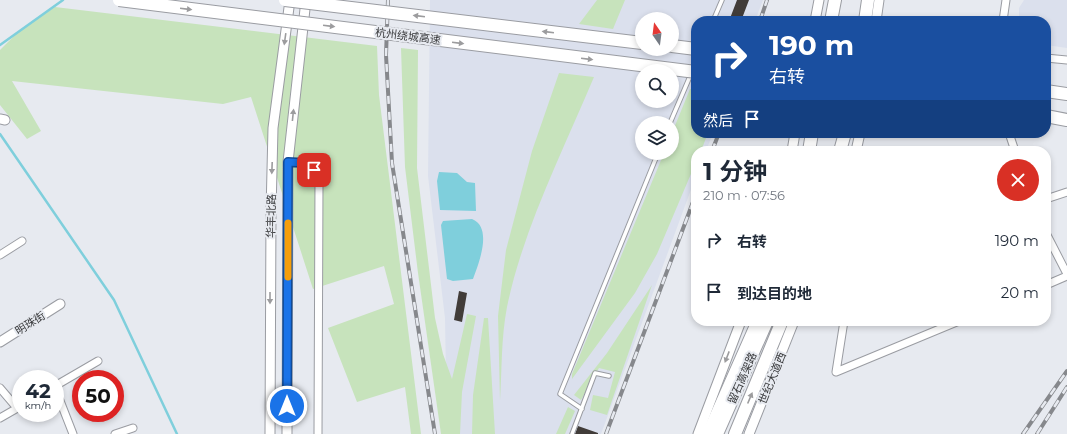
<!DOCTYPE html>
<html lang="zh">
<head>
<meta charset="utf-8">
<style>
	:root { --surface:#fff; --page:#f6f6f7; --text:#1f2937; --muted:#747a83 }
	body { margin:0; font-family:Montserrat,"Noto Sans SC",sans-serif; background:var(--page); color:var(--text); height:100vh; display:flex; flex-direction:column; font-size:15px; white-space:nowrap }
	* { box-sizing:border-box; margin:0 }
	p { font-size:13px; color:var(--muted) }
	.icon { flex:none; width:22px; height:22px; fill:none; stroke:currentColor; stroke-width:2; stroke-linecap:round; stroke-linejoin:round }
	.map { position:relative; flex:1; overflow:hidden }
	.panel { position:absolute; left:691px; top:146px; width:360px; height:180px; display:flex; flex-direction:column; background:var(--surface); border-radius:16px; box-shadow:0 2px 6px #0003 }
	.panel>* { flex:none }
	.hud { position:absolute; left:691px; top:16px; width:360px; height:122px; border-radius:16px; box-shadow:0 2px 6px #0003; background:#1a4fa0; color:#fff; overflow:hidden }
	.needle { width:26px; rotate:346deg }
	.buttons { position:absolute; left:635px; top:12px; display:grid; gap:8px }
	.buttons a { display:grid; place-items:center; width:44px; height:44px; border-radius:50%; background:var(--surface); box-shadow:0 2px 6px #0003; font-size:20px }
	.speed { position:absolute; left:12px; top:370px; display:flex; gap:8px; font-size:20px; font-weight:700; text-align:center }
	.speed>* { display:grid; place-content:center; width:52px; height:52px; border-radius:50%; background:var(--surface); box-shadow:0 2px 6px #0003; line-height:1 }
	.speed small { font-size:10px; font-weight:400 }
	.speed .limit { border:6px solid #d22; background:#fff; color:#111 }
	.pin { position:absolute; display:grid; place-items:center; width:34px; height:34px; color:#fff; margin:-17px; border-radius:8px; box-shadow:0 2px 6px #0006 }
	.me { position:absolute; width:44px; margin:-22px; rotate:0deg; stroke-linejoin:round; filter:drop-shadow(0 0 3px #0008) }
	.turn { display:flex; align-items:center; gap:14px; height:84px; padding:0 12px; font-size:18px }
	.turn .icon { width:52px; height:52px; stroke-width:2.5 }
	.turn b { display:block; font-size:28px; line-height:34px }
	.then { display:flex; align-items:center; height:38px; padding:0 12px; background:#0003; gap:8px; font-size:15px }
	.round { display:grid; place-items:center; flex:none; width:42px; height:42px; border-radius:21px; background:var(--page) }
	.head { display:flex; align-items:center; justify-content:space-between; height:68px; padding:0 12px }
	h1 { font-size:24px; font-weight:700; line-height:30px }
	ul { padding:0; list-style:none }
	li { display:flex; align-items:center; gap:12px; height:52px; padding:0 12px }
	li div { flex:1 }
	li b { display:block; font-size:15px }
	li em { font-style:normal }
	.map>svg:first-child { display:block }
	.built { fill:#dbe0ed; fill-rule:evenodd }
	.green { fill:#c7e3bc }
	.water { fill:#7fcfdc }
	.lines { fill:none; stroke-linecap:round; stroke-linejoin:round }
	.stream { stroke:#7fcfdc; stroke-width:2.5 }
	.building { fill:#413c39 }
	.lane-casing { stroke:#9a9ca2; stroke-width:5.5 }
	.street-casing { stroke:#9a9ca2; stroke-width:9 }
	.secondary-casing { stroke:#9a9ca2; stroke-width:11 }
	.highway-casing { stroke:#9a9ca2; stroke-width:14 }
	.lane { stroke:#fff; stroke-width:3.5 }
	.street { stroke:#fff; stroke-width:7 }
	.secondary { stroke:#fff; stroke-width:9 }
	.highway { stroke:#fff; stroke-width:12 }
	.rail-casing { stroke:#86888c; stroke-width:4 }
	.rail { stroke:#e7eaf0; stroke-width:2.5; stroke-dasharray:8; stroke-linecap:butt }
	.highway-bridge-casing { stroke:#9a9ca2; stroke-width:14; stroke-linecap:butt }
	.highway-bridge { stroke:#fff; stroke-width:12 }
	.oneway { fill:#9c9c9e }
	.route-casing { stroke:#114b97; stroke-width:10 }
	.route { stroke:#1a73e8; stroke-width:7 }
	.slow { stroke:#f59e0b; stroke-width:7 }
	.labels { text-anchor:middle; dominant-baseline:central; stroke-width:4; stroke-linejoin:round; paint-order:stroke }
	.street-label { font-size:11px; fill:#393a3c; stroke:#e7eaf0 }
</style>
</head>
<body>
<div class="map">
<svg width="1067" height="434" viewBox="0 0 1067 434">
	<rect width="100%" height="100%" fill="#e7eaf0"/>
	<path class="built" d="M430,0H763L755,21H696V133H713L706,151H696V176L601,434H447L445,318L428,176ZM642,19H672V49H642ZM642,71H672V101H642ZM642,123H672V153H642Z
		M1024,0H1067V48L1046,45V21H1019V8Z"/>
	<path class="green" d="M597,0H625L613,29L579,24Z
		M55,7L377,46L379,95L421,434H411L405,387L357,402L328,328L394,304L384,266L313,289L251,97L223,104L12,81L41,131L27,139L0,105V50L19,31Z
		M401,48L418,50L417,168L435,318L443,354L452,379L467,314L476,316L462,392L460,434H441L418,273L405,167Z
		M559,73L594,77C563,151 523,229 507,307C501,338 502,370 500,401L498,316L506,250L532,151Z
		M690,89L696,90V133H708L701,151H696V162L657,254L635,293L572,379V374L664,153H672V133Z
		M652,285L607,415L590,410L593,395L608,398L615,372L599,368L581,400L574,395L607,353Z
		M484,318H488L495,434H472L473,395Z
		M568,407L575,411L565,434H556Z"/>
	<path class="water" d="M439,172L457,173L467,182L475,183L476,211L440,210L437,181Z
		M472,219C493,227 479,263 473,279L453,281L447,279L441,225L443,221Z"/>
	<g class="lines">
		<path class="stream" d="M0,45L63,0
			M0,134L114,300L177,434"/>
	</g>
	<path class="building" d="M737,0H749L741,21H729Z
		M459,291L467,293L462,322L454,320Z
		M578,426L598,433V434H575Z"/>
	<g class="lines">
		<g class="lane-casing">
			<path id="lane" d="M713,21L722,0
				M693,68L696,61
				M670,123L691,74
				M582,409L560,394L658,153
				M572,434L595,373L609,376"/>
		</g>
		<g class="street-casing">
			<path id="street" d="M1003,21L1006,0
				M1046,58L1067,60
				M1009,133L1015,151
				M288,162C306,163 311,164 319,181L318,434
				M1046,199L1067,192
				M1046,233L1067,274
				M0,255L22,241
				M1046,285L1067,276
				M844,321L836,372L959,321
				M55,386L98,361
				M0,388L17,408
				M55,388L73,434
				M0,418L21,406
				M115,434L133,428"/>
		</g>
		<g class="secondary-casing">
			<path id="secondary" d="M815,21L819,0
				M876,21L879,0
				M0,119L5,120
				M792,151L795,133
				M856,151L860,133
				M0,342L60,304
				M270,434L271,212L273,128L290,0
				M287,434L288,162L306,0
				M698,434L741,321
				M749,434L794,321"/>
		</g>
		<g class="highway-casing">
			<path id="highway" d="M831,21L835,0
				M865,21L868,0
				M672,46L696,49
				M1046,91L1067,94
				M1046,116L1067,120
				M809,151L812,133
				M840,151L845,133
				M708,434L758,321
				M717,434L767,321
				M735,434L782,321"/>
		</g>
		<use href="#lane" class="lane"/>
		<use href="#street" class="street"/>
		<use href="#secondary" class="secondary"/>
		<use href="#highway" class="highway"/>
		<g class="rail-casing">
			<path id="rail" d="M388,0L386,55L392,163L435,434
				M760,21L767,0
				M712,151L719,133
				M606,434L696,194
				M1023,434L1067,371
				M1037,434L1067,387"/>
		</g>
		<use href="#rail" class="rail"/>
		<g class="highway-bridge-casing">
			<path id="highway-bridge" d="M119,0L696,72
				M285,0L642,43"/>
		</g>
		<use href="#highway-bridge" class="highway-bridge"/>
	</g>
	<defs><path id="oneway-solid" d="M-6-.8H1V-3.2L6.5 0L1 3.2V.8H-6Z"/></defs>
	<g class="oneway">
		<use href="#oneway-solid" transform="translate(186 9) rotate(7)"/>
		<use href="#oneway-solid" transform="translate(419 16) rotate(-173)"/>
		<use href="#oneway-solid" transform="translate(329 26) rotate(7)"/>
		<use href="#oneway-solid" transform="translate(548 32) rotate(-173)"/>
		<use href="#oneway-solid" transform="translate(285 39) rotate(98)"/>
		<use href="#oneway-solid" transform="translate(458 43) rotate(7)"/>
		<use href="#oneway-solid" transform="translate(587 59) rotate(7)"/>
		<use href="#oneway-solid" transform="translate(293 115) rotate(-84)"/>
		<use href="#oneway-solid" transform="translate(272 168) rotate(92)"/>
		<use href="#oneway-solid" transform="translate(270 298) rotate(90)"/>
		<use href="#oneway-solid" transform="translate(727 357) rotate(111)"/>
		<use href="#oneway-solid" transform="translate(750 398) rotate(-67)"/>
	</g>
	<g class="lines">
		<g class="route-casing">
			<path id="route" d="M287,406L288,162L305,163L314,170"/>
		</g>
		<use href="#route" class="route"/>
		<path class="slow" d="M288,277V223"/>
	</g>
	<g class="labels">
		<g class="street-label">
			<text transform="translate(408 36) rotate(7)">杭州绕城高速</text>
			<text transform="translate(271 216) rotate(-89)">华丰北路</text>
			<text transform="translate(30 323) rotate(-32)">明珠街</text>
			<text transform="translate(742 378) rotate(-66)">留石高架路</text>
			<text transform="translate(772 378) rotate(-68)">世纪大道西</text>
		</g>
	</g>
</svg>
<div class="buttons">
<a><svg class="needle" viewBox="-14 -14 28 28"><path d="M0-13l5 13h-10z" fill="#e53935"/><path d="M0 13l5-13h-10z" fill="#747a83"/></svg></a>
<a><svg class="icon" aria-label="search" viewBox="0 0 24 24"><circle cx="10" cy="10" r="6"/><path d="M15 15l6 6"/></svg></a>
<a><svg class="icon" aria-label="layers" viewBox="0 0 24 24"><path d="M12 4l9 5-9 5-9-5zM3 14l9 5 9-5"/></svg></a>
</div>
<div class="speed"><div>42<small>km/h</small></div><div class="limit">50</div></div>
<div class="pin" style="left:314px;top:170px;background:#d93025"><svg class="icon" aria-label="arrive" viewBox="0 0 24 24"><path d="M6 21V4h12l-3 4 3 4H6"/></svg></div>
<svg class="me" style="left:287px;top:406px" viewBox="-20 -20 40 40"><circle r="17" fill="#1a73e8" stroke="#fff" stroke-width="3"/><path d="M0-11L8 9 0 5-8 9z" fill="#fff"/></svg>
<div class="hud">
<div class="turn"><svg class="icon" aria-label="right" viewBox="0 0 24 24"><path d="M7 20v-9h11M14 6l5 5-5 5"/></svg><div><b>190 m</b>右转</div></div>
<div class="then">然后<svg class="icon" aria-label="arrive" viewBox="0 0 24 24"><path d="M6 21V4h12l-3 4 3 4H6"/></svg></div>
</div>
<section class="panel">
<div class="head"><div><h1>1 分钟</h1><p>210 m · 07:56</p></div><a class="round" style="background:#d93025;color:#fff"><svg class="icon" aria-label="close" viewBox="0 0 24 24"><path d="M6 6l12 12M18 6L6 18"/></svg></a></div>
<ul>
<li><svg class="icon" aria-label="right" viewBox="0 0 24 24"><path d="M7 20v-9h11M14 6l5 5-5 5"/></svg><div><b>右转</b></div><em>190 m</em></li>
<li><svg class="icon" aria-label="arrive" viewBox="0 0 24 24"><path d="M6 21V4h12l-3 4 3 4H6"/></svg><div><b>到达目的地</b></div><em>20 m</em></li>
</ul>
</section>
</div>
</body>
</html>
